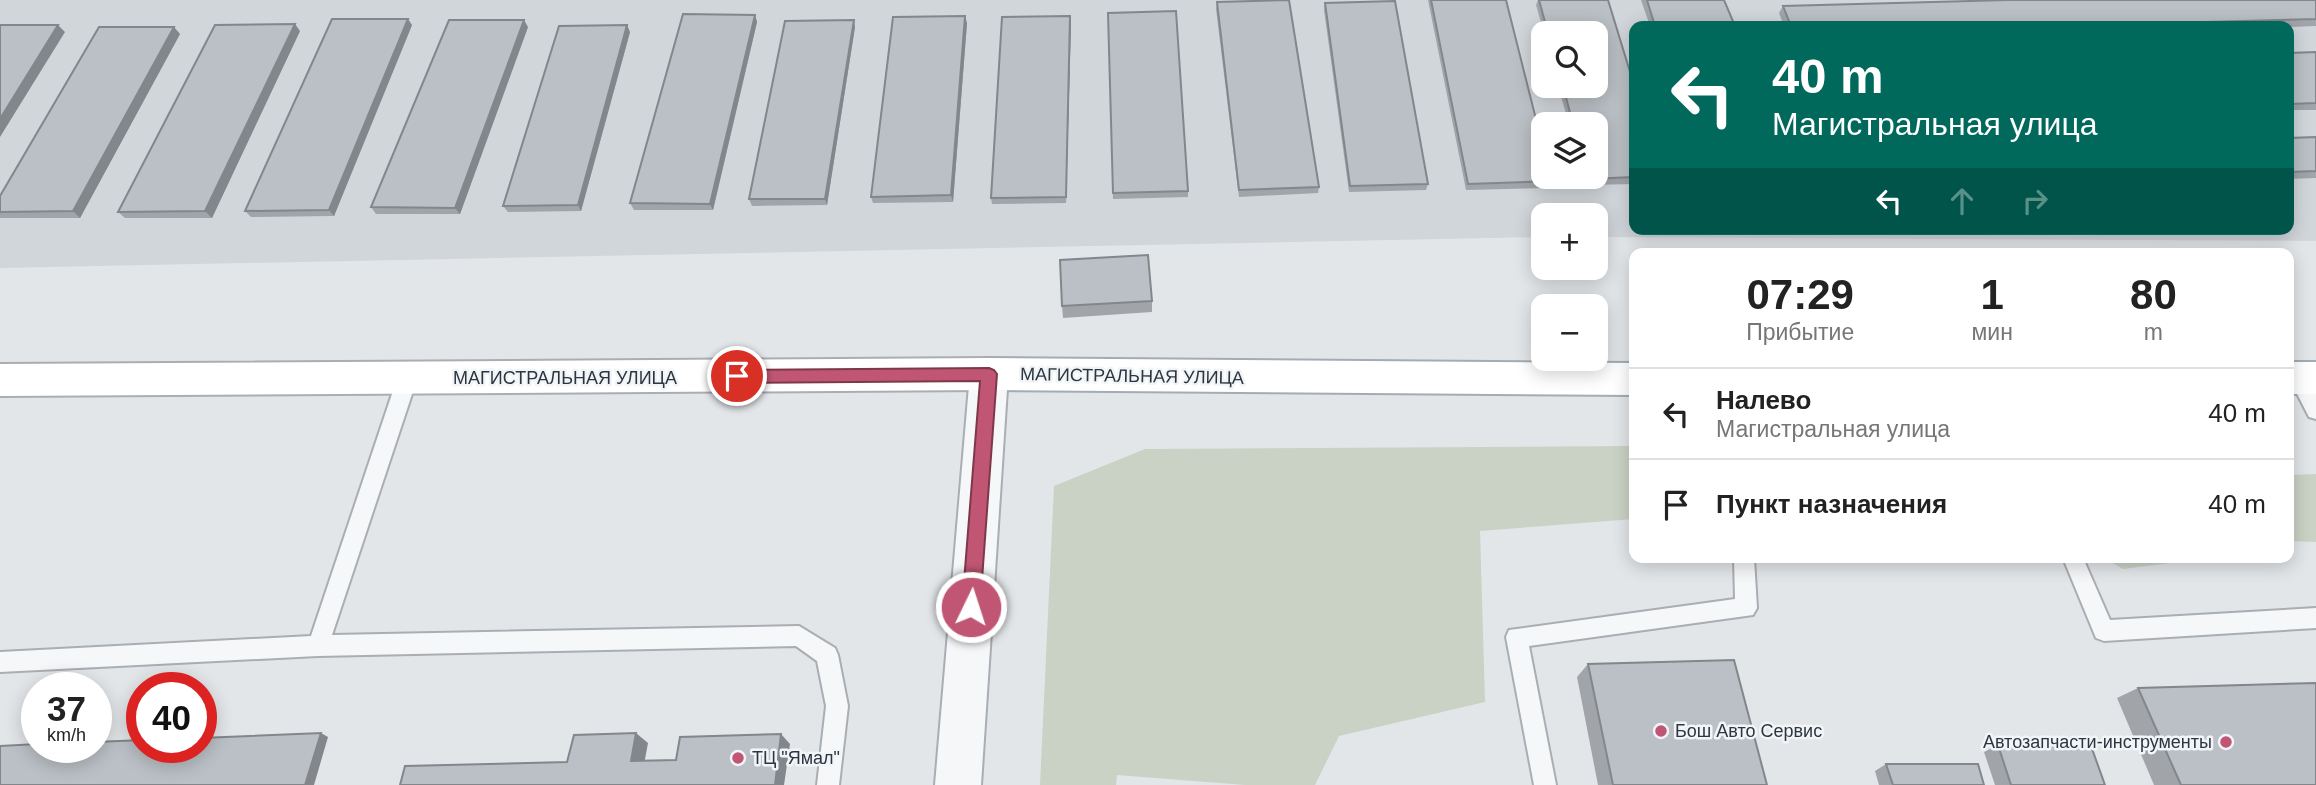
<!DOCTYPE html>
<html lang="ru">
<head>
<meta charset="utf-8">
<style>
	:root { --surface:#fff; --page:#f2f2f2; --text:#222; --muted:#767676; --line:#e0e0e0 }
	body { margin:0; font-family:Arial,sans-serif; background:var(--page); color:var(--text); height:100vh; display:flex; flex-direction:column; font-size:26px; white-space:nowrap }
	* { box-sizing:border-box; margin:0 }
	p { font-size:23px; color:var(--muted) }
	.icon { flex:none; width:38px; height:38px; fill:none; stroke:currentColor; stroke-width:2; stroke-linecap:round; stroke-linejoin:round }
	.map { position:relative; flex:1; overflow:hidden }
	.details { position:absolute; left:1629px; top:248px; width:665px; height:315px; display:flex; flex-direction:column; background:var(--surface); border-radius:14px; box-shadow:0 4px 18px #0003 }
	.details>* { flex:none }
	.banner { position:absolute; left:1629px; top:21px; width:665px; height:214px; border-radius:14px; box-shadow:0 4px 18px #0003; background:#00695c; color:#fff; overflow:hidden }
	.controls { position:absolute; left:1531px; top:21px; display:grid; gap:14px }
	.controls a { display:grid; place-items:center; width:77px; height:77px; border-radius:14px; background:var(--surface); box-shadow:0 4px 18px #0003; font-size:35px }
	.speed { position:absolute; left:21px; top:672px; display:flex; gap:14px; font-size:35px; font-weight:700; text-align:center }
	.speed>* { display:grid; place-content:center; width:91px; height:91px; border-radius:50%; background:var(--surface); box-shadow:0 4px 18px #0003; line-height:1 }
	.speed small { font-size:18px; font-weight:400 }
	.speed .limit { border:10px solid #d22; background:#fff; color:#111 }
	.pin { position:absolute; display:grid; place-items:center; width:60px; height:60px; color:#fff; margin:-30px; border:4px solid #fff; border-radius:50%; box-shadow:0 2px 7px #0007 }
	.me { position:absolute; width:77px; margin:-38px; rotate:4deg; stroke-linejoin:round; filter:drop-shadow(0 0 5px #0008) }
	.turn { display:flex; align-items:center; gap:24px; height:147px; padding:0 28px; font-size:32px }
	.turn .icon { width:91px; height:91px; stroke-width:2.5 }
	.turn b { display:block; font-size:49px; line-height:60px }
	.lanes { display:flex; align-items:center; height:66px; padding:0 28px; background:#0003; justify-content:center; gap:35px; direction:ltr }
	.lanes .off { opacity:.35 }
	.eta { display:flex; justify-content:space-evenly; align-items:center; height:119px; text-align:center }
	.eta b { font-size:42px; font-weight:700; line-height:49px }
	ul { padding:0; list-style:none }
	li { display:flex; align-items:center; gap:21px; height:91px; padding:0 28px; border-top:2px solid var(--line) }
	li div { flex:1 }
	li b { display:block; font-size:26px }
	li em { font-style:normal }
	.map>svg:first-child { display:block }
	.built { fill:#d1d6db; fill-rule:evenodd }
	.green { fill:#cad2c5 }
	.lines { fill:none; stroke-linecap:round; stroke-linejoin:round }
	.service-casing { stroke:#a9aeb3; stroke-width:4 }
	.tertiary-casing { stroke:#a9aeb3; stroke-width:4 }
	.secondary-casing { stroke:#a9aeb3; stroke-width:4 }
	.primary-casing { stroke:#a3acb4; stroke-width:4 }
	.service { fill:#f5f7f8; fill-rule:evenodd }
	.tertiary { fill:#f5f7f8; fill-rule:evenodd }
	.secondary { fill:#fff; fill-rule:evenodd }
	.primary { fill:#fff; fill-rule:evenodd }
	.wall { fill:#a1a5aa }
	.shaded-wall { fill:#83868b }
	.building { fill:#bbc0c6; stroke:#83868b; stroke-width:2 }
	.route { fill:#c05673; stroke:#7d384b; stroke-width:2 }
	.poi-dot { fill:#c05673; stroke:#f2f5f7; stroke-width:2.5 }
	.labels { text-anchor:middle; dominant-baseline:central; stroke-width:5; stroke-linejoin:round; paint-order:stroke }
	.street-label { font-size:18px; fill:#2d3640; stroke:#f2f5f7 }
	.poi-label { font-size:18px; fill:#2d3640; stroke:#f2f5f7; text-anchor:start }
</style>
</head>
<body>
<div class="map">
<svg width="2316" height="785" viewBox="0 0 2316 785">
	<rect width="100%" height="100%" fill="#e3e6e9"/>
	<path class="built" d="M0,0H2316V241L1596,237V215H1544L1543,237L0,268ZM1634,26H2289V229H1634ZM1544,33H1596V86H1544ZM1544,124H1596V177H1544Z"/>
	<path class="green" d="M1634,446V519L1480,531L1485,702L1339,736L1315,785H1245L1117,775L1116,785H1040L1054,486L1145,449Z
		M2316,474V542L2289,541V475Z
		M2104,558H2210L2123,569Z"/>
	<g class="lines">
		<g class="service-casing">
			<path id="service" d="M2299,370L2306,372L2316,392V419L2309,417L2289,378L2292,372Z
				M407,371L414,373L417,379L332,635L799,626L835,648L838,655L848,706L839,785H817L826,706L817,661L796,646L318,656L0,672V652L311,636L397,379L400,373Z
				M1734,558H1754L1757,608L1753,615L1529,646L1556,785H1534L1506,637L1509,630L1735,599Z
				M2063,558H2083L2110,620L2316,608V628L2104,641L2096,638Z"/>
		</g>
		<g class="tertiary-casing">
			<path id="tertiary" d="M989,358L1002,363L1008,374L981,785H935L970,374L976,363Z"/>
		</g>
		<g class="secondary-casing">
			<path id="secondary" d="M989,358L1002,363L1008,374L1002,385L989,390L0,396V364Z"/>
		</g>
		<g class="primary-casing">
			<path id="primary" d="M989,358L1634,363V395L989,390L976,385L970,374L976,363Z
				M2289,362H2316V394H2289Z"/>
		</g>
		<use href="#service" class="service"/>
		<use href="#tertiary" class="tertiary"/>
		<use href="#secondary" class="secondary"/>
		<use href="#primary" class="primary"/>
	</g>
	<path class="wall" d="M1428,0H1506L1551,181L1548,188L1466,190Z
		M1538,0H1608L1634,85V184L1585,185L1583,177H1596V124H1569L1558,86H1596V33H1544L1536,5Z
		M1641,0H1724L1735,26H1650Z
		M2316,0V26L2289,27L1784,26L1779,13L1783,6Z
		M1217,2L1319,187L1318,193L1239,197L1216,9Z
		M1325,3L1428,184L1426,190L1349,192L1324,10Z
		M1108,13L1188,191V197L1113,199Z
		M755,15L757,22L713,210H634L630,203Z
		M967,23L953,202L873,203L871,197Z
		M1071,23L1066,203L992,204L991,198Z
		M412,25L334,216L251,217L245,211Z
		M528,27L460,214H376L371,207Z
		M855,27L827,205L752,206L749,199Z
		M300,31L212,218H125L118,212Z
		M630,32L581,211L508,212L503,206Z
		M180,34L80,218H0V196Z
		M2316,52V110H2289V53Z
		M2316,137V178L2289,179V138Z
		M1152,301V312L1063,318L1062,306Z
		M1588,664L1767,785H1598L1577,677Z
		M2138,688L2316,785H2154L2117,698Z
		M1998,745L2105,785H1995L1984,752Z
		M1886,764L1984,785H1879L1875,771Z"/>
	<path class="shaded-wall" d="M755,15L757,22L713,210L710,204Z
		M965,16L967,23L953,202L951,195Z
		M1070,16L1071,23L1066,203V197Z
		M408,19L412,25L334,216L329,210Z
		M524,20L528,27L460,214L455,208Z
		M854,20L855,27L827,205L825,199Z
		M295,24L300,31L212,218L205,211Z
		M58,25L65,32L0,137V119Z
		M627,25L630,32L581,211L578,205Z
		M174,27L180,34L80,218L73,211Z
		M321,733L328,737L314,785H305Z
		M636,733L648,743L643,770L631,761Z
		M781,734L790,744L784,785H775Z"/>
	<path class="building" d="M1289,0L1319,187L1239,190L1217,2Z
		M1431,0H1506L1544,151V177H1550L1551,181L1468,184Z
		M1539,0H1608L1634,85V177L1588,179L1587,177H1596V124H1573L1563,86H1596V33H1548Z
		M1647,0H1724L1735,26H1655Z
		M2008,0H2316V19L2060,26H1791L1783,6Z
		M1395,1L1428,184L1350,186L1325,3Z
		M1176,11L1188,191L1113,193L1108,13Z
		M683,14L755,15L710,204L630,203Z
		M965,16L951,195L871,197L893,17Z
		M1070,16L1066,197L991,198L1002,17Z
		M332,19H408L329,210L245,211Z
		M449,20H524L455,208L371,207Z
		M854,20L825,199H749L785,21Z
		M295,24L205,211L118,212L215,25Z
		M0,25H58L0,119Z
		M627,25L578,205L503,206L559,26Z
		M99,27H174L73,211L0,212V196Z
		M2316,52V103L2289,104V53Z
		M2316,137V171L2289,172V138Z
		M1148,255L1152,301L1062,306L1060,260Z
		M1734,660L1767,785H1613L1588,664Z
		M2316,683V785H2181L2138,688Z
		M321,733L305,785H0V746L37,744V747H96V742L142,740V747H201V738Z
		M636,733L631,761L676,760L680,737L781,734L775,785H400L405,766L567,762L574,735Z
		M1998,745L2091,746L2105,785H2011Z
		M1886,764H1978L1984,785H1893Z"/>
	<path class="route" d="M989,368L994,370L997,374L980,607L977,613L971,615L965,613L962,607L980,381L737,383L732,381L729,376L732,372L737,370Z"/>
	<g class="poi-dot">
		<circle cx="1661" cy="731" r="7"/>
		<circle cx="2226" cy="742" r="7"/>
		<circle cx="738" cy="758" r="7"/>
	</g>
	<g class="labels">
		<g class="street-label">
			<text transform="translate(1132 376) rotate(1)">МАГИСТРАЛЬНАЯ УЛИЦА</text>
			<text x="565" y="378">МАГИСТРАЛЬНАЯ УЛИЦА</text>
		</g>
		<g class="poi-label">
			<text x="1675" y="731">Бош Авто Сервис</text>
			<text x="2212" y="742" text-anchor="end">Автозапчасти-инструменты</text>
			<text x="752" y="758">ТЦ "Ямал"</text>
		</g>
	</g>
</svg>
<div class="controls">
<a><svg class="icon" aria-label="search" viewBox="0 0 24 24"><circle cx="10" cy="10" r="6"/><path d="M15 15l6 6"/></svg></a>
<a><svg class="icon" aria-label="layers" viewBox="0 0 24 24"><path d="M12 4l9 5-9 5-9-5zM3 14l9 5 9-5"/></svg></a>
<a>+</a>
<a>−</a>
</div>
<div class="speed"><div>37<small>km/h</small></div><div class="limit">40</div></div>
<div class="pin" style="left:737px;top:376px;background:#d93025"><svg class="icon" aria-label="arrive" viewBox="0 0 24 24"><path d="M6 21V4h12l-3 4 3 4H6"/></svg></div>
<svg class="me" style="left:971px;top:607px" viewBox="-20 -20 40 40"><circle r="17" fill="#c05673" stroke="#fff" stroke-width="3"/><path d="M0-11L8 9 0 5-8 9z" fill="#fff"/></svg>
<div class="banner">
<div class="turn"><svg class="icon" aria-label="left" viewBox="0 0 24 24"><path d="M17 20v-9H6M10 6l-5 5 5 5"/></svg><div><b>40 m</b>Магистральная улица</div></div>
<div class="lanes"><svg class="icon" aria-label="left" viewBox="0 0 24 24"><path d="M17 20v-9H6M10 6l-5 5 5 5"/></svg><svg class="icon off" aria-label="ahead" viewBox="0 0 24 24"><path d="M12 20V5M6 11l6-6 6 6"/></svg><svg class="icon off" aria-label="right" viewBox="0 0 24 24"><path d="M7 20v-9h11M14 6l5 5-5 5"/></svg></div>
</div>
<section class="details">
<div class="eta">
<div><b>07:29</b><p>Прибытие</p></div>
<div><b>1</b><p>мин</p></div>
<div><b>80</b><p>m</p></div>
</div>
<ul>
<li><svg class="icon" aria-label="left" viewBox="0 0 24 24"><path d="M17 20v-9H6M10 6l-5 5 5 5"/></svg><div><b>Налево</b><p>Магистральная улица</p></div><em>40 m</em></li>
<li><svg class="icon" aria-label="arrive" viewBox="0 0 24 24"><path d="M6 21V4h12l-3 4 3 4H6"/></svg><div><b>Пункт назначения</b></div><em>40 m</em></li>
</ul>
</section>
</div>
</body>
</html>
